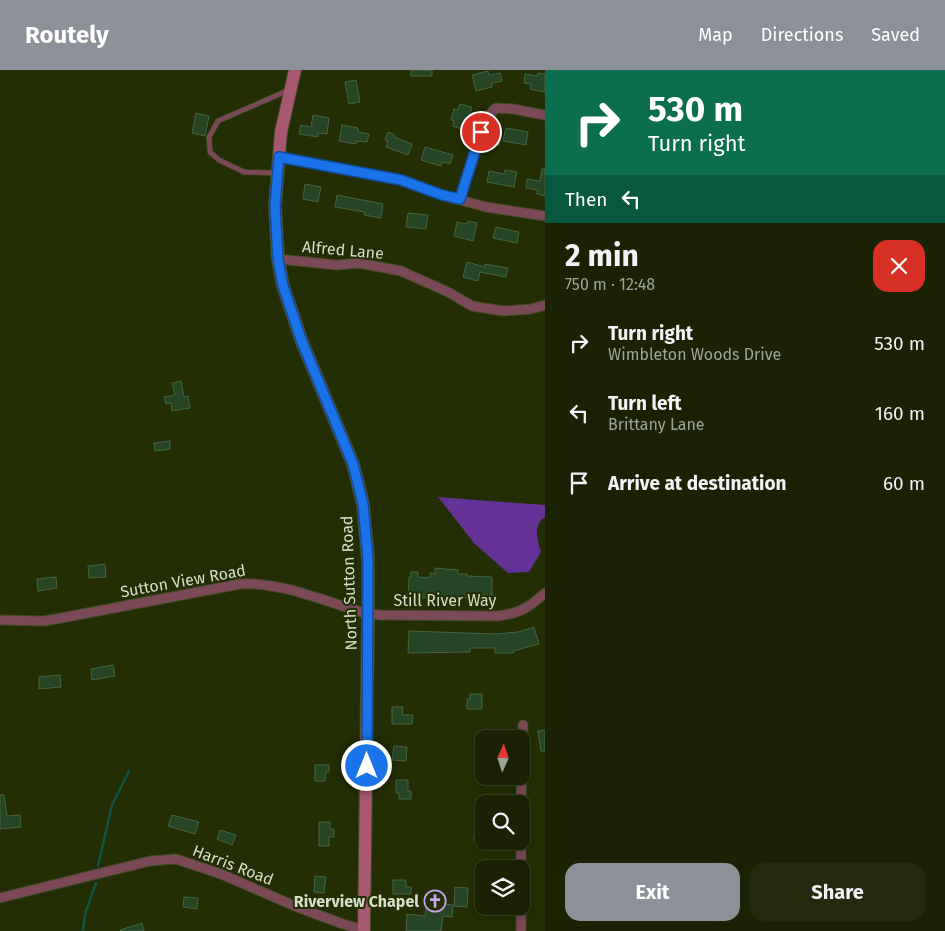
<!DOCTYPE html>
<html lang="en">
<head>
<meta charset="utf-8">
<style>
	:root { --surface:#1a2203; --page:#232a0d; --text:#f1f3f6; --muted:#9fa49a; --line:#383f25; --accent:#8c9099 }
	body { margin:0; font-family:"Fira Sans",sans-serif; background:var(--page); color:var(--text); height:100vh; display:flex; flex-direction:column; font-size:19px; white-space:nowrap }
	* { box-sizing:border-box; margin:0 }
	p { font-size:16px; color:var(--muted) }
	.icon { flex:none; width:28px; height:28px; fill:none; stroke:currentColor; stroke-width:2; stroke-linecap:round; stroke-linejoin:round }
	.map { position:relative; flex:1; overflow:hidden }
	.sheet { display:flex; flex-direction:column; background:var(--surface); width:400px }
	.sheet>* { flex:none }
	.banner { background:#0b6e4f; color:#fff; overflow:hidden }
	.needle { width:32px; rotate:3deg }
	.controls { position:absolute; left:475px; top:660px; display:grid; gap:10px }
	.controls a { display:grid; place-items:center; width:55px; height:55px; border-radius:10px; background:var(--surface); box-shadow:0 2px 8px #0003,0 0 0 1px var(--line); font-size:25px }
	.pin { position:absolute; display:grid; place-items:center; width:42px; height:42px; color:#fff; margin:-21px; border:2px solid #fff; border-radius:50%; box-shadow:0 1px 5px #0007 }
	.me { position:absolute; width:55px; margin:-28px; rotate:0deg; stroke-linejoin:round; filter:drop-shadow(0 0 4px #0008) }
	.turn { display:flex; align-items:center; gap:18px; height:105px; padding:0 20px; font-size:22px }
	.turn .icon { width:65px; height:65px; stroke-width:2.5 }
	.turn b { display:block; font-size:35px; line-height:42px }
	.then { display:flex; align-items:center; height:48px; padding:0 20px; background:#0003; gap:10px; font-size:19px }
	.round { display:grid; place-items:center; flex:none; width:52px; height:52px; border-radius:15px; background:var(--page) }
	.head { display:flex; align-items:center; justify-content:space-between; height:85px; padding:0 20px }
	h1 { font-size:30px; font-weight:700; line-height:38px }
	.primary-button { display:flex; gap:10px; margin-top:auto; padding:10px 20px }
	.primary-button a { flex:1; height:58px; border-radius:15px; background:var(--accent); color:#fff; font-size:20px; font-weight:700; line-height:58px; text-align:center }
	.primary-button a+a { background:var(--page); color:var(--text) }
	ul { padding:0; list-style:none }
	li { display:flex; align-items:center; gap:15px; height:70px; padding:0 20px }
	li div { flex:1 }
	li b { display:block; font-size:19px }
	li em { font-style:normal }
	header { display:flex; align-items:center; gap:30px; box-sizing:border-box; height:70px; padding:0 25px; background:var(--accent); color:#fff }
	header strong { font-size:24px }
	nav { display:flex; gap:28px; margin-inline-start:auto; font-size:18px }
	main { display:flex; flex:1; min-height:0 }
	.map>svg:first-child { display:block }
	.forest { fill:#643196 }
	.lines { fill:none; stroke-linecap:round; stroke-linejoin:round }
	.stream { stroke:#12524a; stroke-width:2.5 }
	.building { fill:#274626; stroke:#446443 }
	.lane-casing { stroke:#404a23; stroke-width:6 }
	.street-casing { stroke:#404a23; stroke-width:11 }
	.secondary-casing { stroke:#404a23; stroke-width:14 }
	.lane { stroke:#7b4956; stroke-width:4.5 }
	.street { stroke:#7b4956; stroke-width:9 }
	.secondary { stroke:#a8586e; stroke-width:12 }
	.route-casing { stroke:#114b97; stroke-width:12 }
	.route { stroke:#1a73e8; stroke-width:9 }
	.labels { text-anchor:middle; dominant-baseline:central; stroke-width:4; stroke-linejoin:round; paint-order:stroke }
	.street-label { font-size:16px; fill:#d6dec7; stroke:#232e04 }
	.poi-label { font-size:16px; font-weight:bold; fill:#d6dec7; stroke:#232e04; text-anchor:end }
</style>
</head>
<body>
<header>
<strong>Routely</strong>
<nav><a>Map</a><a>Directions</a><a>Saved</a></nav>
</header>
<main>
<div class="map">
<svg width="545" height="861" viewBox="0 0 545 861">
	<rect width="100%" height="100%" fill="#232e04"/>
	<path class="forest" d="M438,427L545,435V447C533,455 537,470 541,482L529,502L508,503L474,473Z"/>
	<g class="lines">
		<path class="stream" d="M98,796L112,735L129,701
			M83,861L85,844L96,813"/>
	</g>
	<path class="building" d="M411,0H432V6H411Z
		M488,1L489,5L500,3L502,11L492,13V17L476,21L472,5Z
		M538,3L545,4V22L530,19L531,14L524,13L525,4L537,6Z
		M356,10L360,32L349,34L345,12Z
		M460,34L472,37L467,53L463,52L461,59L453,56L454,51L451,50L454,39L458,40Z
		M196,43L209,46L205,66L192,63Z
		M313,45L329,48L327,64L318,63V67L299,64L301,55L311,57Z
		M342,55L358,58V62L369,64L367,72L356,71V74L339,71Z
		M506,58L528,62L526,75L503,71Z
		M388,62L395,65L394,67L412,74L408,85L386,77L388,71L385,70Z
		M493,64L501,66L499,76L490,74Z
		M425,77L453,85L450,94L442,92L441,96L421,90Z
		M542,99H545V126L537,124L538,120L526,118L527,109L540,111Z
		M505,100L517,102L514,117L487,112L489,101L504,104Z
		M305,114L321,117L318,132L303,129Z
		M337,125L383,134L381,148L364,145L365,142L335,137Z
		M408,143L428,145L426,159L406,157Z
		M468,151L477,153L473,171L454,166L457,152L467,154Z
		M496,157L519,162L517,173L493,168Z
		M467,192L485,197V194L508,198L506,207L480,202L478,211L463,207Z
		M181,311L184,327L188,326L190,338L172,341L171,333L166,334L164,327L175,325L172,313Z
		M170,371V379L155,381L154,373Z
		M105,494L106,507L89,508L88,496Z
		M435,498L458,500V504H467V506L492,507V526L471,525V528L427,525V528L408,527L409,507H411V502H418V507L430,508V503L435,504Z
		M56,507L57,518L38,521L37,509Z
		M534,557L539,574L513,581V583H495V578H470V582L408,583L409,561L495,564L518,562Z
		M113,595L115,606L92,610L91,599Z
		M60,605L61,617L39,619V607Z
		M470,624H482V639H467V629H470Z
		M392,637H403L402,645H413L412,654H392Z
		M545,660V681H541L538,661Z
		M394,676L407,677L406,691L392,690Z
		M315,695H329V702H326L325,711H315Z
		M396,710H408V721H411V729H399V723H396Z
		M0,725H4L7,746L20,745L21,757L0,759Z
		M172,745L199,752L195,764L168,756Z
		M319,752H330V759H334V767H329V776H319Z
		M220,760L236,765L232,775L217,769Z
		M474,764H484V771H474Z
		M315,806L326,807L324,823L314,822Z
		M393,810H406V817H411V824H393Z
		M455,817L468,818L467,837L454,836Z
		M184,827L198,828L197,839L183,837Z
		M427,832L453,835L452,847L443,846L441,861H406L407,844L425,846Z
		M142,853L144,861H121L120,860Z"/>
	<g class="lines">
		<g class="lane-casing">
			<path id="lane" d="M275,103L244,102L219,90L210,82L209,67L218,51L289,20"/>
		</g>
		<g class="street-casing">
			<path id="street" d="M279,87L401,110L442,125L486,137L545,146
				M459,129L487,47L496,38L513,39L545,45
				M278,189L337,195L359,193L401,201L448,222L472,236L503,241L531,239L545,235
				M0,550L44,551L61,548L240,514C280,511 329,533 368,544L382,545L497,546C519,544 528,538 545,523
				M521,734L523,655
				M521,749V800
				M0,828L150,791L176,789L221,804L297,837L343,854L364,860
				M521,861V836"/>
		</g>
		<g class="secondary-casing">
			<path id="secondary" d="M295,0L281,62L275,136L278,189L283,216L302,272L353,394L363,434L368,490V544L364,861"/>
		</g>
		<use href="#lane" class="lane"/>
		<use href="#street" class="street"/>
		<use href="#secondary" class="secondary"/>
	</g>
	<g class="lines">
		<g class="route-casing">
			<path id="route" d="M367,696L368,490L363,434L353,394L302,272L283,216L278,189L275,136L279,87L401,110L442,125L460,129L481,62"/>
		</g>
		<use href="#route" class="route"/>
	</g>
	<defs>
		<g id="church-ring" transform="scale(1.125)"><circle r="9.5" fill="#232e04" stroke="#c6a6f0" stroke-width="1.5"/><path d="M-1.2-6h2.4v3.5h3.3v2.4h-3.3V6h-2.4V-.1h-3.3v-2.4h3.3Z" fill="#c6a6f0"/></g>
	</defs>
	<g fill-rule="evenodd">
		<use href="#church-ring" x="435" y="831"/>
	</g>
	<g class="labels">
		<g class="street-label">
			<text transform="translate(343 180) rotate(5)">Alfred Lane</text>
			<text transform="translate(183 511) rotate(-10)">Sutton View Road</text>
			<text transform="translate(349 513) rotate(-92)">North Sutton Road</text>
			<text x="445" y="530">Still River Way</text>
			<text transform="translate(233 795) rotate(21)">Harris Road</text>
		</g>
		<g class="poi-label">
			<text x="419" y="831">Riverview Chapel</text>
		</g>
	</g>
</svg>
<div class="controls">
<a><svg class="needle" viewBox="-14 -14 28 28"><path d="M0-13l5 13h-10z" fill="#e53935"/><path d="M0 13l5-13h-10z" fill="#9fa49a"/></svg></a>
<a><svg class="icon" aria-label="search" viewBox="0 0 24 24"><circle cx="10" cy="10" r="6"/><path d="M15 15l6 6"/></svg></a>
<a><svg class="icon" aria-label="layers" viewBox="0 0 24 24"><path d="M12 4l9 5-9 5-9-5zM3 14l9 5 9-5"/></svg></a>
</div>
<div class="pin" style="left:481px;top:62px;background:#d93025"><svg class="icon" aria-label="arrive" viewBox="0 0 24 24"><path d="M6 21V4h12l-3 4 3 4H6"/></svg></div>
<svg class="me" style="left:367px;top:696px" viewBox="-20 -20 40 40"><circle r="17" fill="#1a73e8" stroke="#fff" stroke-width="3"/><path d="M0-11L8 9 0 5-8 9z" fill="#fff"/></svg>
</div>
<section class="sheet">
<div class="banner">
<div class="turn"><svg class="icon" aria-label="right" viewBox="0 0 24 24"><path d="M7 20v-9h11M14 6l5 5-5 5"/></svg><div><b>530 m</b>Turn right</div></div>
<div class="then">Then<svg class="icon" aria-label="left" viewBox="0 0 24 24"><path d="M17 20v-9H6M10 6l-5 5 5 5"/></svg></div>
</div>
<div class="head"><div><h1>2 min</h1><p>750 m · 12:48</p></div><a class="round" style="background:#d93025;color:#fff"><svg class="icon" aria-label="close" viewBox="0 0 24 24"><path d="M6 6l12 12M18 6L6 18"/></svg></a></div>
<ul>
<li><svg class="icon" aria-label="right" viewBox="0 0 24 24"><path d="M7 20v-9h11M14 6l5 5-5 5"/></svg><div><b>Turn right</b><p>Wimbleton Woods Drive</p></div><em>530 m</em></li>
<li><svg class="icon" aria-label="left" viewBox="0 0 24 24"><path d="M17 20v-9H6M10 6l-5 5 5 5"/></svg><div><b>Turn left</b><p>Brittany Lane</p></div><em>160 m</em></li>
<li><svg class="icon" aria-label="arrive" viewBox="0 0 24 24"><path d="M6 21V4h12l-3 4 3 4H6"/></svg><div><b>Arrive at destination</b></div><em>60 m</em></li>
</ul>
<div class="primary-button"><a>Exit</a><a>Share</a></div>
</section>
</main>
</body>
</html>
